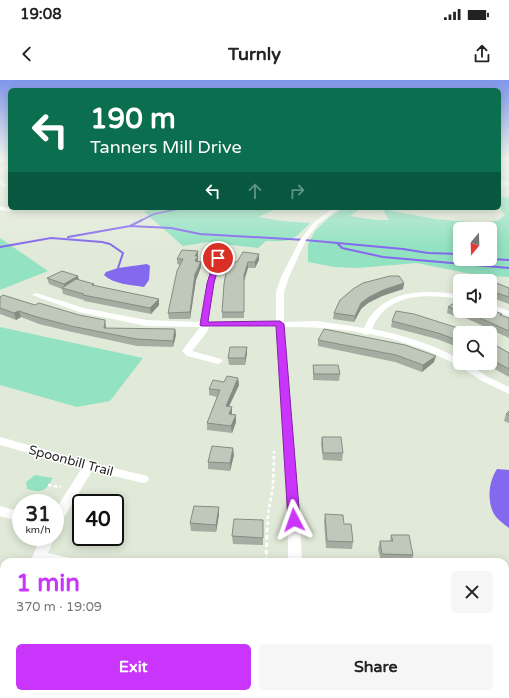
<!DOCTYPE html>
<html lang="en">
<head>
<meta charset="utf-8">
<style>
	:root { --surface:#fff; --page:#f6f6f6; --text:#222; --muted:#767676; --accent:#c935fa }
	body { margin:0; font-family:"Varela Round",sans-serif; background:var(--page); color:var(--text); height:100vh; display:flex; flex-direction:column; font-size:15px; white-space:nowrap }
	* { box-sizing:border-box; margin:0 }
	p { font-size:13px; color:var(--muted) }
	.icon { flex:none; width:22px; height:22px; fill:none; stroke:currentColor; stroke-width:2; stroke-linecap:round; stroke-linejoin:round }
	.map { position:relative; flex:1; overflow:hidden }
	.drawer { position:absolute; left:0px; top:478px; width:509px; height:140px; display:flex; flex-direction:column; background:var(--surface); border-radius:12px 12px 0 0; box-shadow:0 2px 10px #0003 }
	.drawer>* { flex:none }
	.hud { position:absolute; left:8px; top:8px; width:493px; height:122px; border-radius:6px; box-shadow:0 2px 10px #0003; background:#0b6e4f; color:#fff; overflow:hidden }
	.needle { width:26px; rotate:199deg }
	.controls { position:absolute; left:453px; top:142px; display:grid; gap:8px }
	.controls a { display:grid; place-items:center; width:44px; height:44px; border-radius:6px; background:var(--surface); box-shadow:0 2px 10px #0003; font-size:20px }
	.speed { position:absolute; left:12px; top:414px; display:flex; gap:8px; font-size:20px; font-weight:700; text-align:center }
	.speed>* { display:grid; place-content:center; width:52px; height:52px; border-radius:50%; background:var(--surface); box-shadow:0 2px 10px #0003; line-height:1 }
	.speed small { font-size:10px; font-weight:400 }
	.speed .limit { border:2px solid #111; border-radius:6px; background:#fff; color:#111 }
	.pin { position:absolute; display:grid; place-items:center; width:34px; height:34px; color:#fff; margin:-17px; border:2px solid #fff; border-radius:50%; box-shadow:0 1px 4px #0007 }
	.me { position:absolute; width:44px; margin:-22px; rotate:356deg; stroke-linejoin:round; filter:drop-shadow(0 0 3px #0008) }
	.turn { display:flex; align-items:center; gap:14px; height:84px; padding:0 16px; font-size:18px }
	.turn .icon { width:52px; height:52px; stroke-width:2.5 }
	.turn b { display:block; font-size:28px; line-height:34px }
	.lanes { display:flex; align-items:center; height:38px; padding:0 16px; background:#0003; justify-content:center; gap:20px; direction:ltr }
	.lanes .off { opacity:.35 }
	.round { display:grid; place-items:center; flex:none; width:42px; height:42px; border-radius:6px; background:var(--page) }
	.head { display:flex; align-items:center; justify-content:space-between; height:68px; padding:0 16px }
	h1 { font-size:24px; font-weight:700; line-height:30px; color:var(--accent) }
	.button { display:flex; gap:8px; margin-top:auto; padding:8px 16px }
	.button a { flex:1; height:46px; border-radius:6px; background:var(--accent); color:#fff; font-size:16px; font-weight:700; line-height:46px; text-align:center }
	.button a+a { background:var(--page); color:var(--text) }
	.status { display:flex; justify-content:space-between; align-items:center; height:28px; padding:0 20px; background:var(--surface); direction:ltr }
	.status svg { height:11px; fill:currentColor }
	header { display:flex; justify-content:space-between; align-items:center; height:52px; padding:0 16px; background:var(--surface); font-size:18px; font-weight:700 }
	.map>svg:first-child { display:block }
	.green { fill:#93e2c2; fill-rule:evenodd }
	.water { fill:#8468ee }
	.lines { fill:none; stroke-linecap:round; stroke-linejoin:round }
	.stream-far1 { stroke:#8468ee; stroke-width:1.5 }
	.stream { stroke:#8468ee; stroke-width:2 }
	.path-far1 { stroke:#fff; stroke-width:2.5; stroke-dasharray:3.5 2.5; stroke-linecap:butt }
	.path { stroke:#fff; stroke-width:3; stroke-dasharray:4.5 3; stroke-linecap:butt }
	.minor { fill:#fff; fill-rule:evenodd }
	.wall { fill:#a5aca1 }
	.shaded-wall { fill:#868c83 }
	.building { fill:#c0c8bb; stroke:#868c83 }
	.route { fill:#c935fa; stroke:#8322a2 }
	.labels { text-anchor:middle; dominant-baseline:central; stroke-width:3; stroke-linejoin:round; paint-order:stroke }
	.street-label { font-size:13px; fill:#272727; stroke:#fff }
</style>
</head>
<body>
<div class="status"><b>19:08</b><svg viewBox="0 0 49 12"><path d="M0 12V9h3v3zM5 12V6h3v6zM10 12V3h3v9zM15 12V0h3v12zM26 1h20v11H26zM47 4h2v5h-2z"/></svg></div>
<header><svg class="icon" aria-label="back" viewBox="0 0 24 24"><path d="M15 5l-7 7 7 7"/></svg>Turnly<svg class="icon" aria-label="share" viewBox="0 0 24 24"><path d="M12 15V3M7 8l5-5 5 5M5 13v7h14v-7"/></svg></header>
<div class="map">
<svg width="509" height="618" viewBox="0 0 509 618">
	<rect width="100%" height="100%" fill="#e1ead8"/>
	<path class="green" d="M499,116L509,118V197L476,195L417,183L358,188L334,187L308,182V164L315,151L327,139L343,128H362L350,136L376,140H389L382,129L435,139L482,143L499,140L505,135L499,127ZM460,149H490V179H460Z
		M152,128H279L258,137L283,141L310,143C292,161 292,162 266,161L258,168L207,162L183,166L144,132Z
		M0,158L48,191L0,210Z
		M0,247L143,278L110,321L77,327L0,305Z
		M35,395L53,398C45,412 42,413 27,409L26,402Z"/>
	<path class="water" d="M147,184L150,186L149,200L144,207C132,205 113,204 104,195L106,192L118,188Z
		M497,389L509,390V448C503,443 496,439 493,432C487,419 489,401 497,389Z"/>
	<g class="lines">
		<path class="stream-far1" d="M140,141L154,134L183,128"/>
		<path class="stream" d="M130,146L171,148L200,154L305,160L403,169L428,173L460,174
			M68,157L130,146L142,140
			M338,164L342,168L383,177L509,188
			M0,167L51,158L102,162L110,164L123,173L118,188
			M490,179L509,180"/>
		<path class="path-far1" d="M48,405L61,407
			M267,451L268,435L273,406L274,371"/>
		<path class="path" d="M266,482L267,450
			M269,614V618"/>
		<path class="minor" d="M10,83V86L0,93V89Z
			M0,100L7,105V107H3L0,105Z
			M499,101L509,102V106L499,105Z
			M0,126L11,129L12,130L9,132L0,130Z
			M333,128H340L318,144L306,160L289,197L284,212V242L317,241L364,248C381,209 423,209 460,215V219C426,214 387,212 372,249C403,255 432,264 460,279V283H467L488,297L509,307V314L482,301L458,285L423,269L389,258L369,254L366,255L362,253C336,248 311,247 284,247L300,440L302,482H288V440L276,247H209L207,252L192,271L221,279L223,281L218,284L187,276L182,271L200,247L146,246L79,232L32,215L36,213L84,228L146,240L201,242L206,203L214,178L218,176L222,178L214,203L209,242H276V212L281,197L300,160L314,142Z
			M490,224L509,231V236L490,229Z
			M0,357L89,382L143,395L147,396L149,399L147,402L143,403L92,391L60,444L55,446V430L82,388L0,365Z
			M0,426L21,432V442L0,436Z
			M41,457H55L48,473L70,478L72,482H30Z
			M4,521V537L0,539V523Z
			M286,614H302V618H286Z"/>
	</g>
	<path class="wall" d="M198,176V181L201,182V187L196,200L190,239H169L168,233L180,185L177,184V179Z
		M259,180L255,188H248L244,201V238H222V232L225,197V192L237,182Z
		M78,196L79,200L94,204L95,206L159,219V225L151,234L84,221V220L63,214L62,209L49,204L47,198Z
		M490,202L509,208V224L490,217Z
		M404,203L403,209L382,216L368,223L361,229L354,242L333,239L334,233Z
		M0,217L106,247V248L175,249L176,255L173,267L137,266L72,252L39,244L21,237L16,240L0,234Z
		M460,220V231H490L502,234V236L509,238V258L459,235L457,237L447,233L448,227Z
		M392,241L460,253V268L437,259L391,247Z
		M318,260L434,282L422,292L395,282L318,266Z
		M490,262L509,273V297L484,283H490Z
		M247,267L245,285H229L228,278Z
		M313,285L340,294L339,301L313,300Z
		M238,298L239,305L229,326L232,334L236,335V342L232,353L207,350V343L217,317L209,315V309L224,302Z
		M509,331V343L504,341L506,334Z
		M322,357L343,373L342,381L323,380L321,364Z
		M234,375L230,391L208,389V382Z
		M219,427V435L216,452L191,451L190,443Z
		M325,434L344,444L353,462L352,469L326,468L324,442Z
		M263,440V465L233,464L232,456Z
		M391,455L413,475L412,482L381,481L378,469L380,461H390Z"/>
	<path class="shaded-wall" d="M7,79H10V82L0,87V83Z
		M198,171V181L195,187V176Z
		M259,174V180L255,188V182Z
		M201,182V187L196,200L190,239V232L195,194Z
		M248,182V188L244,201V238V195Z
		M78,196L79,202L65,209L64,204Z
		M404,203L403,209L382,216L368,223L361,229L354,242L355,236L361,223L369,217L383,210Z
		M159,219V225L151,234L150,228Z
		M460,229L459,235L457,237L458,230Z
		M19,231L21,237L16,240L14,233Z
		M105,240L106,247L105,253L104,248Z
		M175,249L176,255L173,267V261Z
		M247,267V274L245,285V278Z
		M436,276L434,282L422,292L423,285Z
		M238,298L239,305L226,333V326Z
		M232,327V334L229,341V334Z
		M236,335V342L232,353L231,346Z
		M233,368L234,375L230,391V383Z
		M219,427V435L216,452V445Z"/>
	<path class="building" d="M0,79H7L0,83Z
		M182,170L198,171L195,176H198L195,181L201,182L195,194L190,232L168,233L177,191L183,179H177Z
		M243,172L259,174L255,182H248L244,195V232H222L224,204L226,192H225L228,185L230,182H237Z
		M62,191L78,196L64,204L47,198Z
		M390,196H399L404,203L383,210L369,217L361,223L355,236L334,233L340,220L353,209L363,203Z
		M76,199L94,204L92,205L159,219L150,228L83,215L84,214L62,208Z
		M490,202L499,204L509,208V217L490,211Z
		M3,215L35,225L39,223L79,235L105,240L104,248L175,249L173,261L136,259L71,246L37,237L19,231L14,233L0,228V217Z
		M459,220H460V229L458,230L448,227Z
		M490,229L502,234L500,235L509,238V251L464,231H490Z
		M396,231L414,234L458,248L470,253H460V261L438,253L392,241Z
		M324,249L405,265L436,276L423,285L396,275L318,260Z
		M490,262L509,273V289L490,279Z
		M230,267H247L245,278H228Z
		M313,285H338L340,294H314Z
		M227,296L238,298L226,326L232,327L229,334L236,335L231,346L207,343L220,310L209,309L213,300L224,302Z
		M509,331V335L506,334Z
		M322,357H341L343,373H323Z
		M212,366L233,368L230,383L208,382Z
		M194,426L219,427L216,445L190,443Z
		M325,434L343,435L344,444H351L353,462L327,461Z
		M234,439L263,440V458L232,456Z
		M391,455H409L413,475L382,474L380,461H393Z
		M328,479L355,480L356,482H328Z"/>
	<linearGradient id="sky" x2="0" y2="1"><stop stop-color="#8096ea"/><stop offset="0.48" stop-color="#f2f6ed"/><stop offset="1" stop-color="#f2f6ed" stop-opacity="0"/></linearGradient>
	<rect width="509" height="166" fill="url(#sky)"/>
	<path class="route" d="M218,176L221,178L214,203L208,242L280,241L284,244L300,440L298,443L294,445L290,443L288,440L276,246H201L200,245L207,203L215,178Z"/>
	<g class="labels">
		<g class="street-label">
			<text transform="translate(71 381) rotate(15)">Spoonbill Trail</text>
		</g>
	</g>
</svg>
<div class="controls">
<a><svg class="needle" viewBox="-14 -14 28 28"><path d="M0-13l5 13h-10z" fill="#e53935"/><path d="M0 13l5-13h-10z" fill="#767676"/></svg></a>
<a><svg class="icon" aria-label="sound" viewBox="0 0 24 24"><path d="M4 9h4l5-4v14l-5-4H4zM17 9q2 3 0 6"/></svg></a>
<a><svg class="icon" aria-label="search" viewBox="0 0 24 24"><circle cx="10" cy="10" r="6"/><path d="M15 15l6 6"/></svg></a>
</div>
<div class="speed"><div>31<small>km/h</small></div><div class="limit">40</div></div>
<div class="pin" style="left:218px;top:178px;background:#d93025"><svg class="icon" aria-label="arrive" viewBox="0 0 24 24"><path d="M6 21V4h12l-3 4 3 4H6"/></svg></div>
<svg class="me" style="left:294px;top:440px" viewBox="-20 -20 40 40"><path d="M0-17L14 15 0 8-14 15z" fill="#c935fa" stroke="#fff" stroke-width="4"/></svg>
<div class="hud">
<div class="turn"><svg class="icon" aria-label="left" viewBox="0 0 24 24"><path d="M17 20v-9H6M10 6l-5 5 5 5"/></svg><div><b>190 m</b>Tanners Mill Drive</div></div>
<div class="lanes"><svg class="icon" aria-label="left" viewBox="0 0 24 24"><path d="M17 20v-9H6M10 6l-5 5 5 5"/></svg><svg class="icon off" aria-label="ahead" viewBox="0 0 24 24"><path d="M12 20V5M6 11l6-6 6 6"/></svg><svg class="icon off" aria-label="right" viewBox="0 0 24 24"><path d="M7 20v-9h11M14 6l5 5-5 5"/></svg></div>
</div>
<section class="drawer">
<div class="head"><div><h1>1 min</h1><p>370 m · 19:09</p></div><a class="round"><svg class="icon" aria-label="close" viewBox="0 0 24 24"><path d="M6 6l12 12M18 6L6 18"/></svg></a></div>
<div class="button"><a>Exit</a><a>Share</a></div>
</section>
</div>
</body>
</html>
